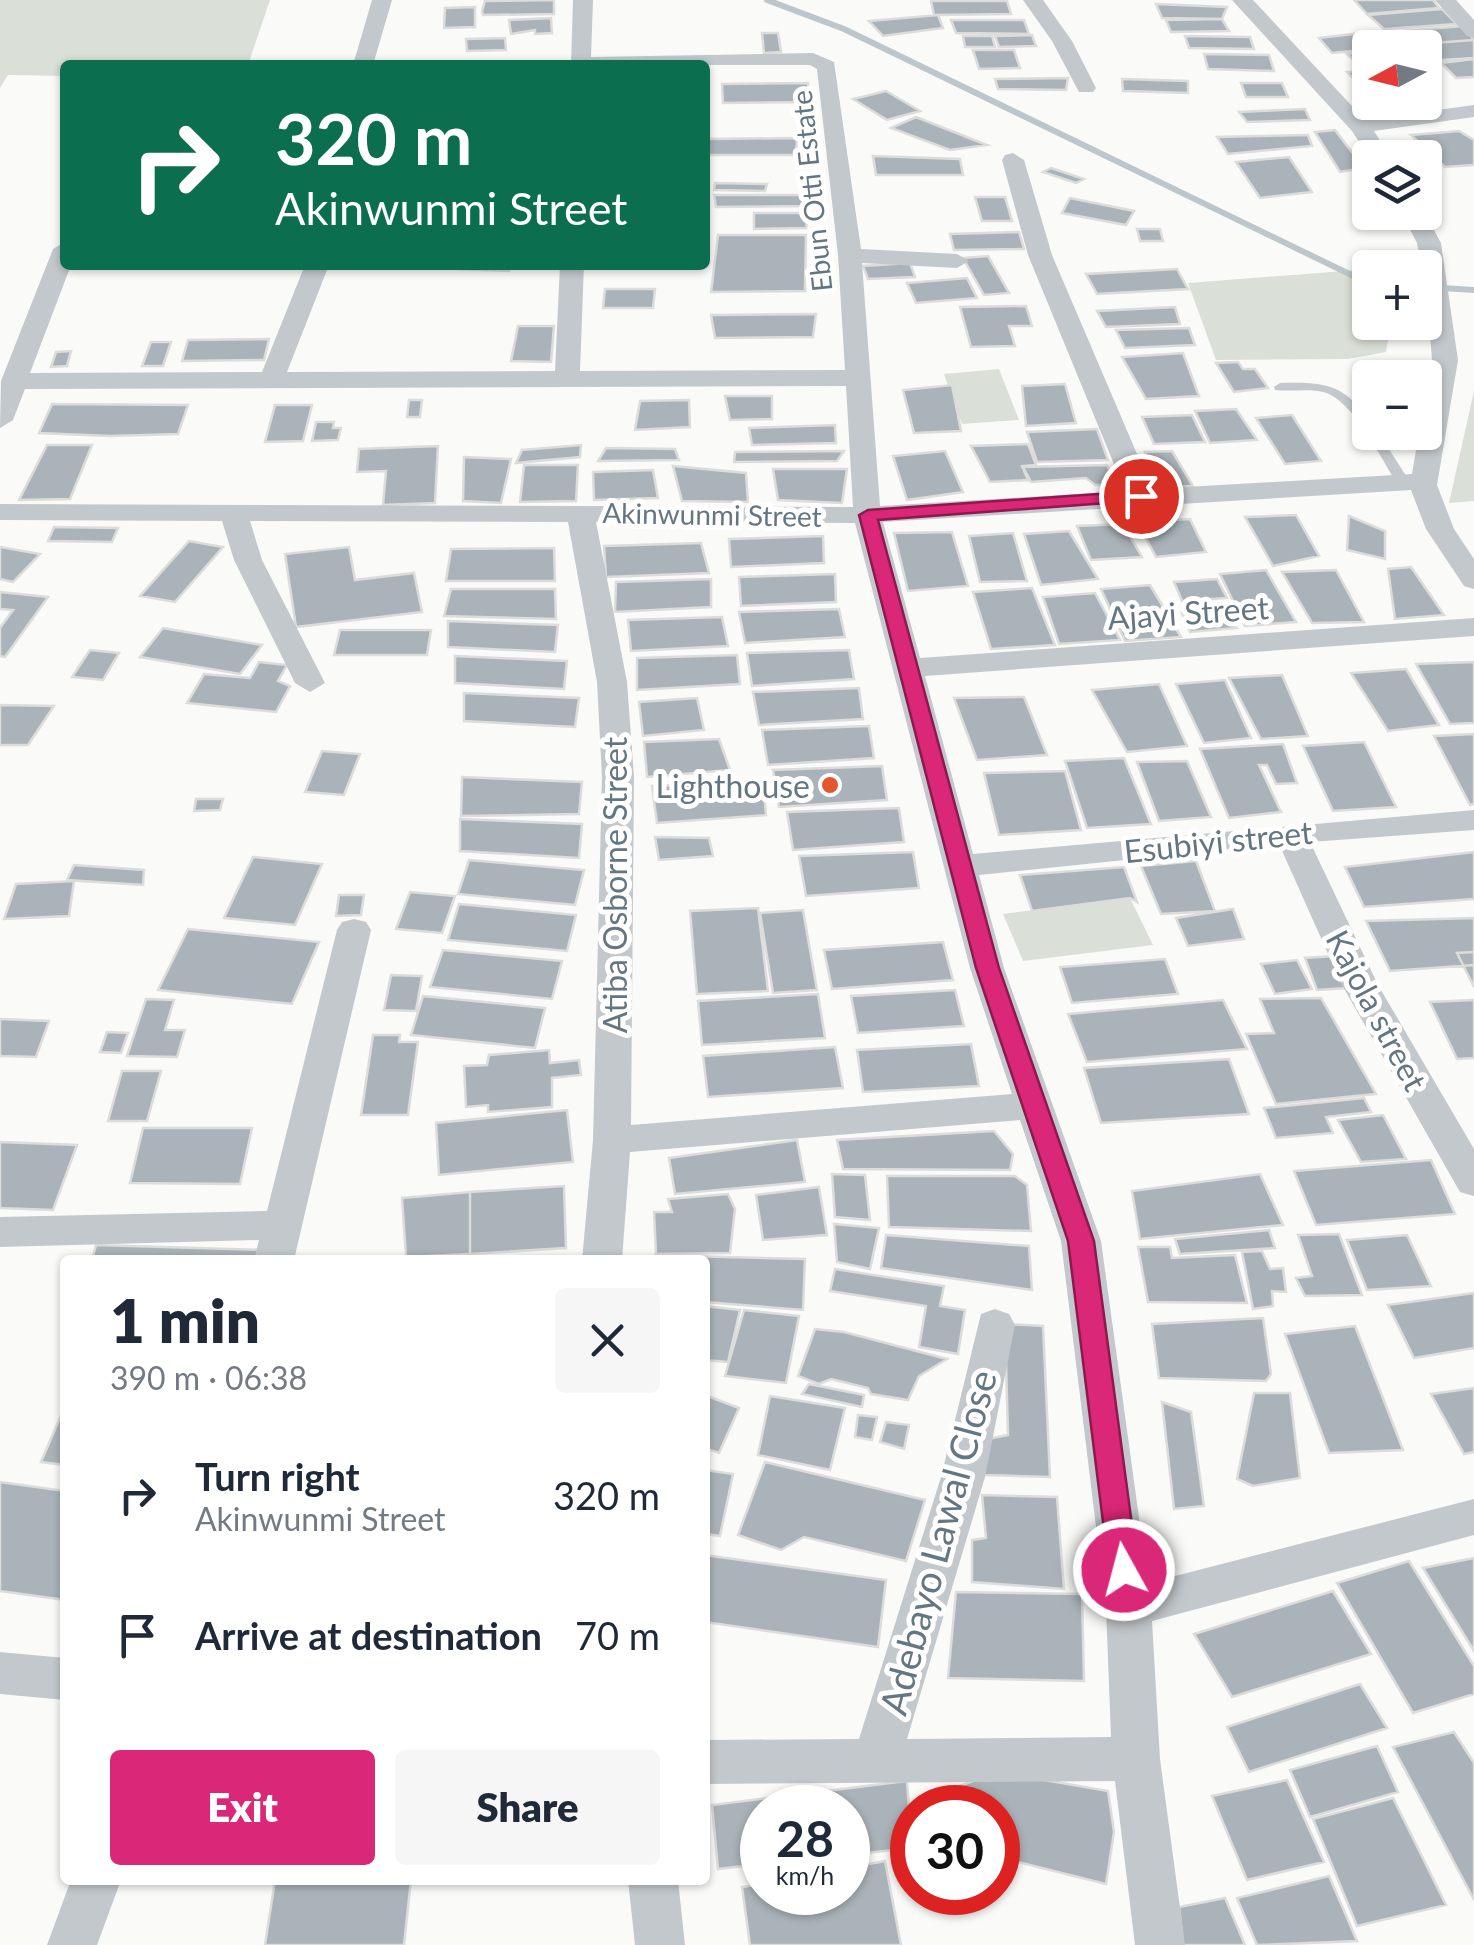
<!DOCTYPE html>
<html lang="en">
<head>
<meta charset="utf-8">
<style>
	:root { --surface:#fff; --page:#f6f6f7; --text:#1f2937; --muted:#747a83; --accent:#db2777 }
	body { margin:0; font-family:Lato,sans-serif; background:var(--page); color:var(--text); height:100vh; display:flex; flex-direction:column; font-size:38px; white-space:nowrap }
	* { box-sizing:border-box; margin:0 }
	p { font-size:32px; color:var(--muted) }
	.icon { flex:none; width:55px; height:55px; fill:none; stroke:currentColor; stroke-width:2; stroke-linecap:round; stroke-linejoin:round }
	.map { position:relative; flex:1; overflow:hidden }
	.side { position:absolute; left:60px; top:1255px; width:650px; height:630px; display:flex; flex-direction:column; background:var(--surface); border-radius:10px; box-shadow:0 2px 8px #0004 }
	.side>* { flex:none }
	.hud { position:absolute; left:60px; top:60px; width:650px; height:210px; border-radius:10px; box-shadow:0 2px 8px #0004; background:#0b6e4f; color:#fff; overflow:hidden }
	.needle { width:65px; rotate:263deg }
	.tools { position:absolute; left:1352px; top:30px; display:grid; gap:20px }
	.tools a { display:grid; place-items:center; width:90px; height:90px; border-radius:10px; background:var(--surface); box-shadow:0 2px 8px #0004; font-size:50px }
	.speed { position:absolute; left:740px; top:1785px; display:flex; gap:20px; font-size:50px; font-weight:700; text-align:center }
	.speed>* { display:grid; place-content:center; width:130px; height:130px; border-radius:50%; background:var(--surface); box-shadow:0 2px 8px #0004; line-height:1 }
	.speed small { font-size:25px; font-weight:400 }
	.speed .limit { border:15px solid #d22; background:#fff; color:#111 }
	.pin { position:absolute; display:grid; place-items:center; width:85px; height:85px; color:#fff; margin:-42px; border:5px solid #fff; border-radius:50%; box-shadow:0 2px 10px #0007 }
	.me { position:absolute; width:110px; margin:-55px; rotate:353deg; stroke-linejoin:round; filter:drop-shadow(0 0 8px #0008) }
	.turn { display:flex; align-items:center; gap:35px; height:210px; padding:0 50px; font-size:45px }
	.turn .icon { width:130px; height:130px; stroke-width:2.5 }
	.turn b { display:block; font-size:70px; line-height:85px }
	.round { display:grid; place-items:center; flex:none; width:105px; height:105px; border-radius:10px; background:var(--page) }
	.summary { display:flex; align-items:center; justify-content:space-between; height:170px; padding:0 50px }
	h1 { font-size:60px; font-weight:800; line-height:75px }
	.cta { display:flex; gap:20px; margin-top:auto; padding:20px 50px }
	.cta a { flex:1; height:115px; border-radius:10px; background:var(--accent); color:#fff; font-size:40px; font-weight:800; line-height:115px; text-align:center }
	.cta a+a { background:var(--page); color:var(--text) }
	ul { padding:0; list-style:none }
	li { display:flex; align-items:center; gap:30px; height:140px; padding:0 50px }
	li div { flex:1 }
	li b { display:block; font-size:38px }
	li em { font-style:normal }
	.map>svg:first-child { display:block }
	.green { fill:#dadfd7 }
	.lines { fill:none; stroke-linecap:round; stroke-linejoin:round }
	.stream { stroke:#bbc7cb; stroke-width:6 }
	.building { fill:#aab3b9; stroke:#dcdcda; stroke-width:2.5 }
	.service { fill:#c3c8cc; fill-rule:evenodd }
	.minor { fill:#c3c8cc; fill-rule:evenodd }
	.route { fill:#db2777; stroke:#8e194d; stroke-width:2.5 }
	.poi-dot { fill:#e4572e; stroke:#fff; stroke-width:4 }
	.labels { text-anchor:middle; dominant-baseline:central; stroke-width:10; stroke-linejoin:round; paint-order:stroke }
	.far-street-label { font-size:28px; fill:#657683; stroke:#fff }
	.street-label { font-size:32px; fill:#657683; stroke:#fff }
	.poi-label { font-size:32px; fill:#657683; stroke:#fff; text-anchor:end }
	.near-street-label { font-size:38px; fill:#657683; stroke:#fff }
</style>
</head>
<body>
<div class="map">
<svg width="1474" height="1945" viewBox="0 0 1474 1945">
	<rect width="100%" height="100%" fill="#fafaf8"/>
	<path class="green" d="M0,0H270L248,65H65V76L8,75L0,88Z
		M1370,269V322L1391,323L1386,352L1348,359L1216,360L1188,283Z
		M999,369L1019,420L962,424L944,374Z
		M1474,391V501L1449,503Z
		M1130,898L1153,945L1023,961L1003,914Z"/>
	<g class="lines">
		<path class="stream" d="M767,0L844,29L1370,284
			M1425,287L1474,290"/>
	</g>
	<path class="building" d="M554,0V14L483,15L482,11L485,1Z
		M1354,0H1433L1439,8L1367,14Z
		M931,1H1007L1011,14L934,15Z
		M1156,4L1227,7L1222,19L1162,18Z
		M475,7V27L444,28L445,8Z
		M1442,9L1457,24L1384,29L1368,15Z
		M938,15L943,28L883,36L869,21Z
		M551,18L552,33L535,34V30L511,34L509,20Z
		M1222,19L1229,31L1171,32L1166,20Z
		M951,20H1024L1029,34L956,33Z
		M1463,26L1474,40L1404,45L1391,32Z
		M1378,31L1395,47L1332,53L1319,38Z
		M762,33H778L781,52L764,53Z
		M1032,35L1036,46L999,47L995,36Z
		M963,36H992L995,47H965Z
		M1185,36L1250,37L1254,49L1189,48Z
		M505,38L506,50L467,51L466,39Z
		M1474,40V58L1425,61V48L1404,45Z
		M973,50H1014L1020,68L979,69Z
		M1370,52V67L1362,68L1347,54Z
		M1204,54L1269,55L1274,71L1208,69Z
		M1474,59V77L1456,78L1441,63Z
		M1370,70V86H1361L1347,72Z
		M1068,78L1066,90L998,89L995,79Z
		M1122,79L1188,81V93L1123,91Z
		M808,83L810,102L723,103L722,84Z
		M1241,83H1282L1288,97H1246Z
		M886,91L920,111L887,120L853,99Z
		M1305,109L1310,120L1247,122L1239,112Z
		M916,117L987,145L950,150L891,128Z
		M1335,130L1364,168L1340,172L1315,132Z
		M1459,131L1474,140V165L1445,167L1411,135Z
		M1308,135L1312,146L1228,154L1217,137Z
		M797,138L796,155H705V139Z
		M873,156L960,159L963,175H876Z
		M1289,157L1312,192L1260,198L1236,162Z
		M1051,168L1084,179L1076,183L1043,172Z
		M715,183L767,184L765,191L714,190Z
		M714,195H805L807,206L716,207Z
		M975,197H1005L1012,221H982Z
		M1070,198L1134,211L1126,225L1062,213Z
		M754,213H809L806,228L754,229Z
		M1137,229H1160L1163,241H1140Z
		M1019,232L1024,249L954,250L950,234Z
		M718,235H806L805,291L711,292Z
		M988,256L1009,293L984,295L963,258Z
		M910,263L915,277L868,279L863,266Z
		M460,265H511L509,271L459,269Z
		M1177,269L1188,289L1097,294L1086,274Z
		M967,278L977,298L916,303L907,283Z
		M605,289H655L653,308H603Z
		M1026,306L1032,326H1009L1015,346L971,347L960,307Z
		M1175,307L1180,324L1106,327L1097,311Z
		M816,314L813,337L715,338L711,315Z
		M518,326H554L551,362L511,361Z
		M1189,328L1195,345L1125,348L1116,330Z
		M269,339L264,360L182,361L188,340Z
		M151,342H171L163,366H142Z
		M71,351L67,366L51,367L56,352Z
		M1183,353L1199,396L1146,399L1122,357Z
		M1238,362L1243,369H1255L1268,388L1234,392L1216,363Z
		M1065,384L1076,423L1026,426L1022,386Z
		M952,385L961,431L914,433L903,390Z
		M725,396H772V419L730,420Z
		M409,400H422L420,417H407Z
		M689,400L690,427L635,430L640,401Z
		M52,404L188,405L178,434L110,436L39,433Z
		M275,405H312L303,441L265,442Z
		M1236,409L1257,440L1210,443L1195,411Z
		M1192,415L1205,442L1154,444L1142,417Z
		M1292,415L1321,461L1285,464L1256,418Z
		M316,422H334L333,428H341L338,440L312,441Z
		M835,425L836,443L752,445L749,428Z
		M1097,429L1108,460L1037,462L1027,432Z
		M1028,444L1036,465L1022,466L1028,480L990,482L971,446Z
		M47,445H92L70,499L19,500Z
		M581,445L580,457L516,463L522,450Z
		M438,446L435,503L383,505L386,471L357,472L359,449Z
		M606,448L675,449L679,460L598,461Z
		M844,451L837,461L734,462L735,452Z
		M945,451L963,492L907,500L893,456Z
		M1172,451L1193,486L1162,487L1145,452Z
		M464,457L511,459L501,503L463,501Z
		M524,465H578L576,501L520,502Z
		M1107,465L1116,485H1095L1086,478L1031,482L1023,467Z
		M673,466L746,473L748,502L682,501Z
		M773,469H847L842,503L778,500Z
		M653,470L658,498L594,500L593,472Z
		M1296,515L1319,556L1273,566L1245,517Z
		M1349,516L1385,531V559L1347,550Z
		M1190,519L1206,552L1156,557L1137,522Z
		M1123,524L1142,557L1091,560L1077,526Z
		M54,527L118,528L112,542L48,541Z
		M1069,531L1098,579L1041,585L1024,534Z
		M952,532L968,586L908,591L894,533Z
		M1013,533L1027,581L980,582L969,536Z
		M823,536L824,563L731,567L729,539Z
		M189,541L223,547L175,602L140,596Z
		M701,543L709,573L606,577L604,546Z
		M0,547L40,554L13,582L0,579Z
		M349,547L355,580L414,573L422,612L296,627L285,554Z
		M554,548L555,581H446L451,549Z
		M1411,567L1444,615L1395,619L1388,569Z
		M1266,570L1296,622L1245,626L1220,574Z
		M1336,570L1364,622L1312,623L1282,572Z
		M835,574L836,602L741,606L739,577Z
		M711,579V607L615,612L616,582Z
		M1217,579L1227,598L1182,601L1174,582Z
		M1150,585L1181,637L1125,641L1101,589Z
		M1032,588L1055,645L991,649L973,592Z
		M451,589H555L556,619L444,616Z
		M0,592L48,597L5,657L0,656V628L13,610L0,609Z
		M1095,593L1120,640L1059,644L1043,597Z
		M839,609L845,637L745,643L739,612Z
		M1227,610L1237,628L1190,632L1182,613Z
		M722,617L728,646L631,651L628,620Z
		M448,621L558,625L555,652L448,647Z
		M163,628L262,645L240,674L140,657Z
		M340,630H431L427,655H334Z
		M90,650L119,653L103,680L72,677Z
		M849,650L854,679L752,686L747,653Z
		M737,655L740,684L637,690V658Z
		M455,656L567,661L564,689L455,683Z
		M259,662L287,665L278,681L290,686L276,712L187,703L204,674L250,678Z
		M1474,662V723L1450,724L1416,664Z
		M1406,669L1439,725L1388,731L1351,673Z
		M1282,675L1308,736L1261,739L1229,678Z
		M1225,680L1251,738L1204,743L1176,684Z
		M1159,684L1187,746L1127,752L1092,690Z
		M859,688L863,719L759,725L753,692Z
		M464,693L579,698L575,727L464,721Z
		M1024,697L1047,755L977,760L954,698Z
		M697,698L704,730L643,736L639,702Z
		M0,705L54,706L28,745H0Z
		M869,726L874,758L768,765L762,730Z
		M1474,734V804L1470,805L1434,736Z
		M719,739L730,770L647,777L644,742Z
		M1364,742L1396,807L1333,811L1303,746Z
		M1283,744L1297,783L1276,784L1267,765H1259L1281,812L1229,818L1200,749Z
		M322,751L360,754L344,795L305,792Z
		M1124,758L1151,824L1087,828L1065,761Z
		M1187,761L1211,817L1159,821L1137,762Z
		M882,766L887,800L779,807L773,770Z
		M1065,771L1081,830L999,835L984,773Z
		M462,777L582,782L579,814L461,816Z
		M763,782L766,815L657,823L652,786Z
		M196,799H223L220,810L194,811Z
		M899,808L904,842L793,850L787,812Z
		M460,819L582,824L579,858L460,851Z
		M655,837L709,838L713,856L659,860Z
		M913,852L919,888L806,896L799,856Z
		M1474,852V899L1364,907L1345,867Z
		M253,857L322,864L295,925L224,918Z
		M469,860L584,870L575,905L458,894Z
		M1196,861L1215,911L1161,914L1141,866Z
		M74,865L144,870L143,885L67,880Z
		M1124,867L1137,902L1130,898L1032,911L1020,875Z
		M74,881L69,916L4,919L16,884Z
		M410,892L455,896L442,933L396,929Z
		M339,895H364L361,915L336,916Z
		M459,904L576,915L567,951L448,940Z
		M758,908L768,991L697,994L690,911Z
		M1233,909L1244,939L1188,946L1176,918Z
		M803,910L817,990L773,993L760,913Z
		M1474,918V965L1390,971L1366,921Z
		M188,929L319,942L292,1004L158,990Z
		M943,942L953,980L832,989L824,950Z
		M443,950L562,961L552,999L430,987Z
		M1474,952V987L1457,953Z
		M1334,956L1347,988L1317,990L1305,958Z
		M1165,959L1178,994L1072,1003L1060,967Z
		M1297,960L1312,989L1275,994L1261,964Z
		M391,975L422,976L416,1011L384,1010Z
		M955,990L964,1026L858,1033L851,996Z
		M818,994L825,1038L702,1045L698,1001Z
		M423,996L545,1008L535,1048L411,1035Z
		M1321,998L1376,1094L1276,1104L1246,1034L1274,1033L1260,999Z
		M146,999L174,1000L165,1030H185L177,1057L127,1056Z
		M1223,1000L1247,1049L1087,1062L1068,1014Z
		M1474,1000V1058L1457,1059L1430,1002Z
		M0,1019L49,1021L36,1057L0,1056Z
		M107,1032L128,1033L121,1053L100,1052Z
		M373,1035H400L399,1042H418L408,1115H361Z
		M971,1044L979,1086L863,1092L857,1050Z
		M835,1047L843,1088L708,1097L703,1056Z
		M549,1050L550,1063L579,1060L581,1075L552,1078V1107L488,1112V1105L466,1107L464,1066L487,1065L489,1055Z
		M1229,1059L1249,1114L1101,1123L1084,1068Z
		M122,1071H161L147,1121H108Z
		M1364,1098L1371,1112L1326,1117L1333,1133L1276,1138L1264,1108Z
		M567,1110L573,1162L439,1175L436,1123Z
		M1383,1115L1406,1159L1361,1162L1338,1120Z
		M143,1128H252L240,1184L130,1183Z
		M994,1131L1013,1154L1010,1170L843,1169L837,1140Z
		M797,1140L805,1182L675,1194L669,1158Z
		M0,1142L77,1145L53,1210L0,1208Z
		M1431,1160L1455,1214L1316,1225L1294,1171Z
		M832,1174L865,1175L870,1220L835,1217Z
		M1260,1174L1283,1225L1140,1239L1132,1191Z
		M887,1176H1015L1027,1185L1031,1231L889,1227Z
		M564,1186L566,1248L470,1254V1192Z
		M819,1187L827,1235L763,1240L756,1195Z
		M470,1192V1254L406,1257L402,1198Z
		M728,1194L735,1209L730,1253L656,1254L654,1212H672L668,1199Z
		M834,1224L879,1228L870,1269L837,1262Z
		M1269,1230L1275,1248L1180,1254L1175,1239Z
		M1339,1234L1362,1295L1305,1296L1296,1278L1312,1276L1298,1235Z
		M886,1235L1029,1246L1032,1290L881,1268Z
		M1407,1235L1431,1286L1367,1290L1347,1240Z
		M96,1245L267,1250L264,1260H92Z
		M1138,1247H1170L1172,1258L1235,1255L1247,1303L1148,1302Z
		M1262,1251L1270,1269L1283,1268L1286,1292L1272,1291L1273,1306L1253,1309L1242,1252Z
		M685,1256L805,1259L803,1310L705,1302V1260H684Z
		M835,1269L944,1286L940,1306L965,1310L958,1354L919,1347L926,1306L830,1291Z
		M1474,1293V1348L1414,1358L1388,1305Z
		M705,1306L740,1310L728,1362L705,1360Z
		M744,1310L799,1316L786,1383L725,1376Z
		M1263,1318L1271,1374L1266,1381L1159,1378L1152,1324Z
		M1005,1324L1043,1326L1050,1477L984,1475L983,1440L1008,1435Z
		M1355,1326L1403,1450L1329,1453L1285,1334Z
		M815,1329L844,1332L947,1359L919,1376L908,1400L871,1394L868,1388L831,1379L819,1384L798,1376Z
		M809,1384L864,1395L862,1407L802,1394Z
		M1474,1388V1452L1464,1454L1431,1394Z
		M1254,1393H1290L1300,1478L1253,1486L1237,1479Z
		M705,1395L739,1408L719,1453L705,1448Z
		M770,1396L845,1408L830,1470L758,1455Z
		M1162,1402L1191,1412L1204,1506L1174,1509Z
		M65,1406V1465L41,1462Z
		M858,1415L877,1417L872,1440L855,1437Z
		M886,1422L909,1425L904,1449L880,1442Z
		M765,1462L925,1500L906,1561L804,1537L781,1550L738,1535Z
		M705,1470L733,1474L720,1536L705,1534Z
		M0,1482L65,1491V1600L0,1591Z
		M982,1495L1057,1497L1064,1589L972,1582V1540L986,1538Z
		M705,1555L886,1580L878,1647L705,1622Z
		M1474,1558V1651L1423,1568Z
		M1409,1561L1474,1666V1694L1413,1713L1337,1583Z
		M1333,1591L1371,1654L1232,1697L1194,1634Z
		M956,1592L1082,1594L1084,1681L948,1678Z
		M1360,1684L1387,1728L1249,1772L1227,1727Z
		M1454,1732L1474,1763V1900L1393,1747Z
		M1377,1746L1398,1792L1310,1817L1290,1770Z
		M998,1772L1108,1791L1114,1832L1106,1884L998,1857V1808H946L951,1789Z
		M1287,1780L1324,1862L1247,1880L1212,1796Z
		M907,1781L912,1848L848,1855V1808H762V1864L718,1869L712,1805Z
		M1393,1798L1446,1905L1357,1926L1313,1819Z
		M885,1861L901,1945H750L742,1887L762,1884V1892H848V1868Z
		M1329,1876L1357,1941L1257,1945L1237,1898Z
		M275,1880H411L404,1945H265Z
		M1225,1898L1245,1945H1183L1179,1907Z"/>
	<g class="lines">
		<path class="service" d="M1280,383C1324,382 1343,383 1370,421V432H1378L1410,482L1408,485H1398C1381,459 1354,401 1324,392C1308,388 1291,392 1275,390L1274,387Z"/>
		<path class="minor" d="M372,0H392L373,65H353Z
			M573,0H593L591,57L813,53L834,62L861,249L957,254L969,261L957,268L862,263L880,506L1125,491L1028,255L1002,160L1005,155L1013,153L1024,160L1052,255L1152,489L1412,474L1419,432H1425L1432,360L1425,268H1421L1417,243L1401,212H1424L1441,243L1458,360L1437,485L1454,529L1474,559V589L1464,586L1426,529L1411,490L883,522L920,658L1474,618V636L925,676L973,854L1474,810V830L1310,842L1378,985L1474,1149V1196L1460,1192L1342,985L1279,844L979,875L1004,968L1101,1241L1148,1583L1474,1499V1535L1152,1621L1160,1759L1185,1945H1135L1115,1781L705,1784V1740L859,1739L941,1477L981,1314L995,1309L1009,1314L1015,1325L985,1477L907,1739L1111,1737L1106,1608L1061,1241L1020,1120L630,1152L622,1260H582L593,1140L602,777L597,682L568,522L250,521L262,560L325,683L310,692L295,683L234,560L222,521L0,520V504L853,507L846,386L25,389L13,420L0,428L1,381L53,249L65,242V265H71L30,373L262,372L305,265H329L287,372L555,371L560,265H584L580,371L845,370L838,255L817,69L810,65H571ZM596,522L855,523L970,968L1012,1094L631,1125L634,777L627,682Z
			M1023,0H1043L1072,41L1096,88L1093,92H1079L1052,41Z
			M1232,0H1253L1365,120L1474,105V117L1374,131L1391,158L1370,159L1352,131Z
			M1435,0H1456L1474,20V38L1467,36Z
			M354,919L366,922L371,930L294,1260H254L259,1240L0,1247V1217L267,1211L337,930L342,922Z
			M0,1652L65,1658V1700L0,1694Z
			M71,1880H121L97,1945H47Z
			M628,1880H678L685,1945H635Z"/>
	</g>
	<path class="route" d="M1141,491L1147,492V500L878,520L999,968L1094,1241L1138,1570L1134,1579L1124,1583L1113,1579L1109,1570L1068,1241L976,968L859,515L868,510Z"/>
	<circle class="poi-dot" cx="830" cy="785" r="10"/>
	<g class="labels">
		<g class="far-street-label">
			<text transform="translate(811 191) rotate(-96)">Ebun Otti Estate</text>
			<text transform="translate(712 514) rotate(1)">Akinwunmi Street</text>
		</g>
		<g class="street-label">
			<text transform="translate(1188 612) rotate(-4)">Ajayi Street</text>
			<text transform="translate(1218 841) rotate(-6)">Esubiyi street</text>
			<text transform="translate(614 885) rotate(-90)">Atiba Osborne Street</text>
			<text transform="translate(1377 1010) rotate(62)">Kajola street</text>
		</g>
		<g class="poi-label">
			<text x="810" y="785">Lighthouse</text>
		</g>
		<g class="near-street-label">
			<text transform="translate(937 1542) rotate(-75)">Adebayo Lawal Close</text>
		</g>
	</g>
</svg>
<div class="tools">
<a><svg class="needle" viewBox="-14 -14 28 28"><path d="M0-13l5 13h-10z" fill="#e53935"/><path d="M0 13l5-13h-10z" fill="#747a83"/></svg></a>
<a><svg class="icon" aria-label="layers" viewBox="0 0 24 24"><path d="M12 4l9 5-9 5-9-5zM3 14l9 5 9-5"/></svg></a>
<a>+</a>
<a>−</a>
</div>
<div class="speed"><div>28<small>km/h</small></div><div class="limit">30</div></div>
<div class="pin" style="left:1141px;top:496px;background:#d93025"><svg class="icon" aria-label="arrive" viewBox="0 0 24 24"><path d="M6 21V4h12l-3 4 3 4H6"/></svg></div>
<svg class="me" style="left:1124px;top:1570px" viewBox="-20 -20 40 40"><circle r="17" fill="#db2777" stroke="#fff" stroke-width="3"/><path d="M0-11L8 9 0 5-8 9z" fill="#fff"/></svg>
<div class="hud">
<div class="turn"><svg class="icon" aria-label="right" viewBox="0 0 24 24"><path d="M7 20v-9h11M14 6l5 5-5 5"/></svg><div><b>320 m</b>Akinwunmi Street</div></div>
</div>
<section class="side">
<div class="summary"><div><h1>1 min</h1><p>390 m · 06:38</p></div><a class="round"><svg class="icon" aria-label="close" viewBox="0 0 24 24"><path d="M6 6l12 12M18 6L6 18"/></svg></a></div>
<ul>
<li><svg class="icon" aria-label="right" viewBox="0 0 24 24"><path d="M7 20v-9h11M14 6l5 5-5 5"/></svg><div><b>Turn right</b><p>Akinwunmi Street</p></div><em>320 m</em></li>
<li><svg class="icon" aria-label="arrive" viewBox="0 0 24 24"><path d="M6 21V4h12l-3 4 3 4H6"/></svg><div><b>Arrive at destination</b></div><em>70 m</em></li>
</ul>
<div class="cta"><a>Exit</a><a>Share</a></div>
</section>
</div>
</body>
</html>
